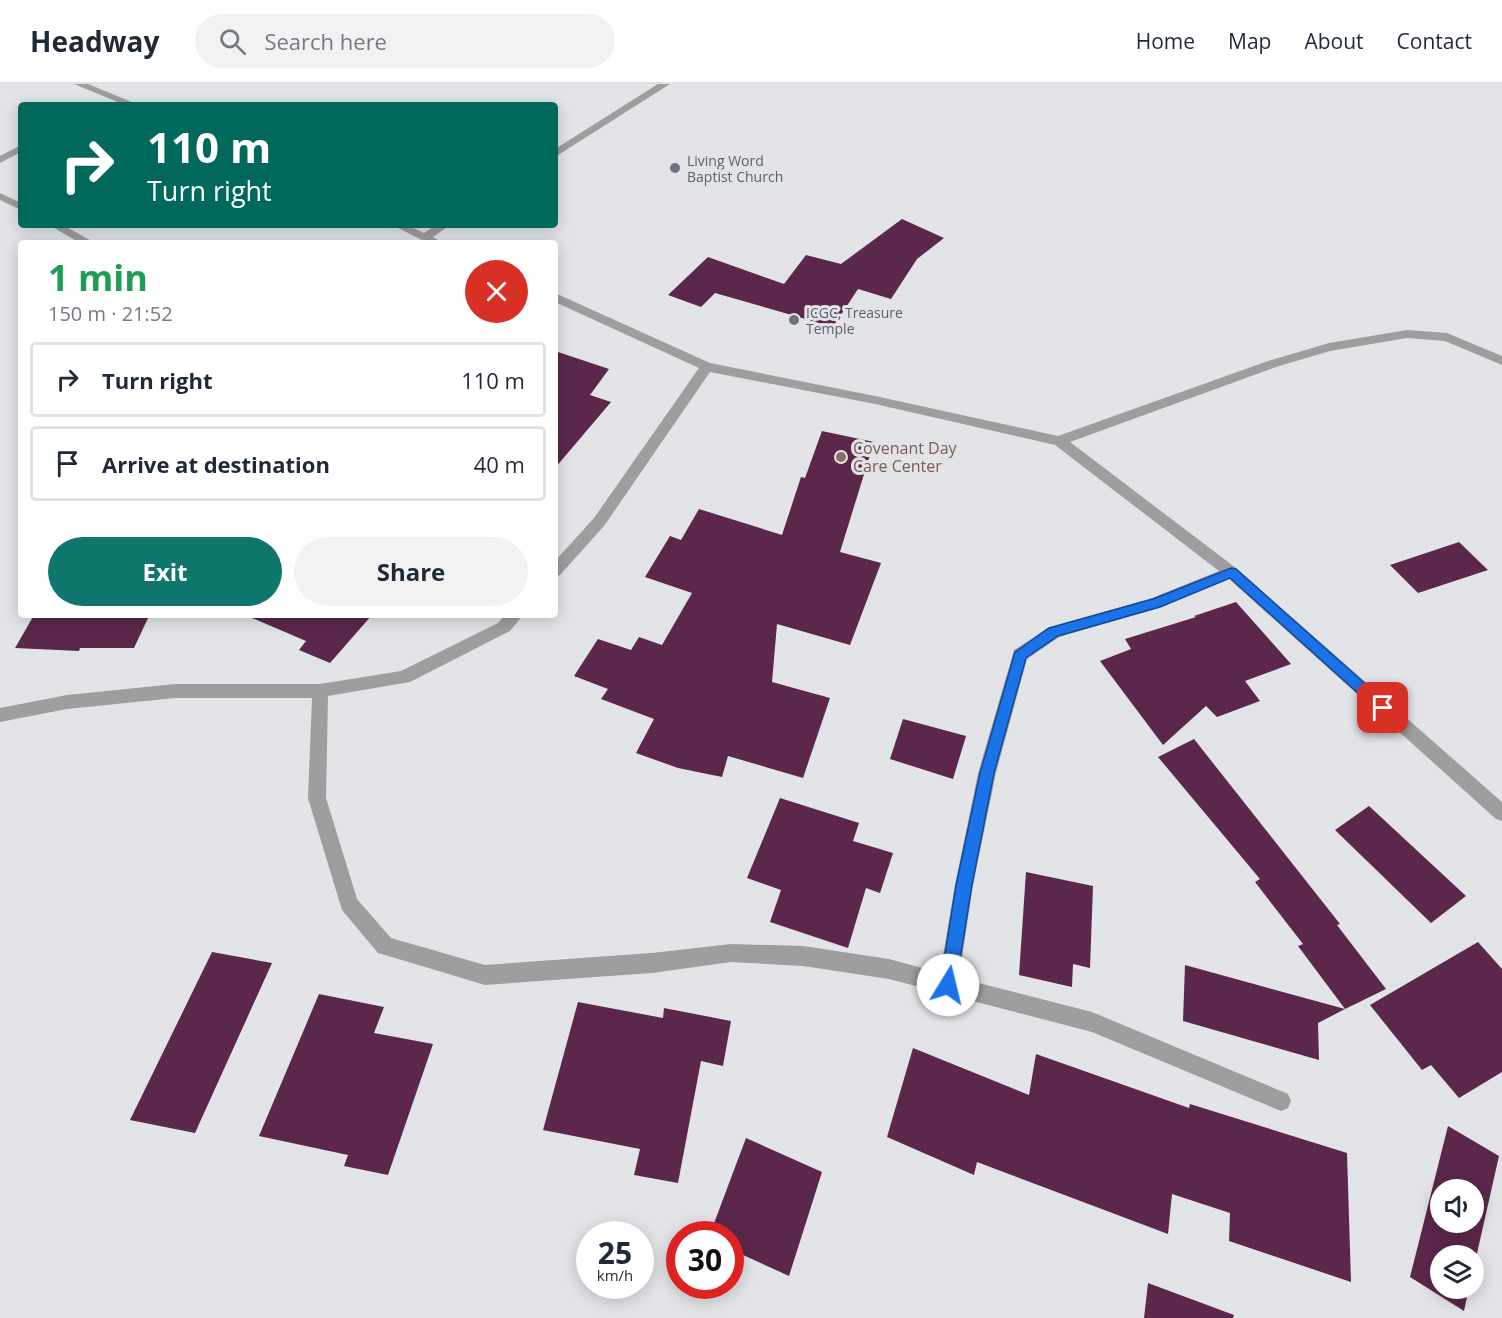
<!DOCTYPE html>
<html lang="en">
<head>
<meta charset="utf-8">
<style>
	:root { --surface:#fff; --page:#f2f2f3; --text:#1f2937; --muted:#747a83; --line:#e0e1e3; --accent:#0f766e }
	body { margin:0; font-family:"Open Sans",sans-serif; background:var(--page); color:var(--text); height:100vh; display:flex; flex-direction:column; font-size:22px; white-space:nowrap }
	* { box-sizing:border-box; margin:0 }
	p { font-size:20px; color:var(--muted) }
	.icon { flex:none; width:33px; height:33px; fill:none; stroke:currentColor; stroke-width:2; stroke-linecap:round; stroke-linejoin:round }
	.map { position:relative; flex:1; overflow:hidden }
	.drawer { position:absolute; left:18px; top:156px; width:540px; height:378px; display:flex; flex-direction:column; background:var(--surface); border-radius:6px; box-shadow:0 3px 15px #0003 }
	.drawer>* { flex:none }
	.banner { position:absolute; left:18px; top:18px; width:540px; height:126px; border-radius:6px; box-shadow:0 3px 15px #0003; background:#00695c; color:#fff; overflow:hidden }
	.tools { position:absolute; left:1430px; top:1095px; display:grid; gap:12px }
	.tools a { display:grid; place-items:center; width:54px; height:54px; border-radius:50%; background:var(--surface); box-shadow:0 3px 15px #0003; font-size:30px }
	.speed { position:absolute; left:576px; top:1137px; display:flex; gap:12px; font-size:30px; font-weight:700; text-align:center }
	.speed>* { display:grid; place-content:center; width:78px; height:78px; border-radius:50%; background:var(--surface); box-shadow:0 3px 15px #0003; line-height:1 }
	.speed small { font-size:15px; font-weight:400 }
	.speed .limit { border:9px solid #d22; background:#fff; color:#111 }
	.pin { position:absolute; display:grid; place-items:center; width:51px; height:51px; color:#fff; margin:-26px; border-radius:12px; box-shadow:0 3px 9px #0006 }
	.me { position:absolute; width:66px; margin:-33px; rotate:9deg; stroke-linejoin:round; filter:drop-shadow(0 0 4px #0008) }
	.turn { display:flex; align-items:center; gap:21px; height:126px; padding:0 30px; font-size:27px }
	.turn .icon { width:78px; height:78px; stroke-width:2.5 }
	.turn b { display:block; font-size:42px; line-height:51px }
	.round { display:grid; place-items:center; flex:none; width:63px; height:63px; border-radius:32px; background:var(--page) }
	.overview { display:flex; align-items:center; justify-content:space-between; height:102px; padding:0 30px }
	h1 { font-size:36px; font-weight:700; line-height:45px; color:#1e9e55 }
	.button { display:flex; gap:12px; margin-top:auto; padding:12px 30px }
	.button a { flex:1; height:69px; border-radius:36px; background:var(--accent); color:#fff; font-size:24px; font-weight:700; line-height:69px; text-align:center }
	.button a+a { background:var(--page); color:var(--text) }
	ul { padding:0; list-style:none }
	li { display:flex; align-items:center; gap:18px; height:75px; margin:0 12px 9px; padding:0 18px; border:3px solid var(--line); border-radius:6px }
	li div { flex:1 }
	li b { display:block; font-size:22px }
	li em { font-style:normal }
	header { display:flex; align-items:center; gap:36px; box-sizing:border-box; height:84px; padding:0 30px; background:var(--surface); border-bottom:2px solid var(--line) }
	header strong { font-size:28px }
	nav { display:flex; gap:33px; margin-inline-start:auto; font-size:21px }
	.search { width:420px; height:54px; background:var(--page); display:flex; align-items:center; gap:15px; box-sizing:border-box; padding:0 21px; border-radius:33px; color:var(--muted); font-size:22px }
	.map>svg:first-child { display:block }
	.building { fill:#5b274b; fill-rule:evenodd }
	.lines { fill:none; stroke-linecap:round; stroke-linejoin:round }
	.minor { fill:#a09d9e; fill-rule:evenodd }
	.route { fill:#1a73e8; stroke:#114b97; stroke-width:1.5 }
	.worship-dot { fill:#6b7280; stroke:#e3e4e8; stroke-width:2 }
	.education-dot { fill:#8d6e63; stroke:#e3e4e8; stroke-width:2 }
	.labels { text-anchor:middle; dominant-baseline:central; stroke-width:6; stroke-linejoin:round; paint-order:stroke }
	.far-worship-label { font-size:14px; fill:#5b616d; stroke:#e3e4e8; text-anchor:start }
	.education-label { font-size:16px; fill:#785e54; stroke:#e3e4e8; text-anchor:start }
</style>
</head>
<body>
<header>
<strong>Headway</strong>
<div class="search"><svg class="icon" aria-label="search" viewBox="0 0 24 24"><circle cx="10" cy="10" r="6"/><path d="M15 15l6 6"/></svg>Search here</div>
<nav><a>Home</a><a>Map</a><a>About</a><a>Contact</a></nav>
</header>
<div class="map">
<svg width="1502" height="1234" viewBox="0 0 1502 1234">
	<rect width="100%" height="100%" fill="#e3e4e8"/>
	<path class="building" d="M902,135L944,154L917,175L891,215L858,205L833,243L715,209L701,223L668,211L708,173L784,200L806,171L841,180Z
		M555,267L609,285L590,311L611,318L555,384Z
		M822,347L874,358L840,468L881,479L850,561L777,540L772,598L830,614L803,694L728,672L722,693L678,684L636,669L654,635L601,615L608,605L574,592L598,555L631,566L639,553L662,561L692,509L645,493L670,452L681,456L699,425L782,451L801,393L805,394Z
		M1459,458L1488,486L1418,509L1390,481Z
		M1236,518L1291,580L1245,597L1260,617L1217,633L1206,622L1163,661L1100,577L1131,565L1125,555L1196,533L1194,532Z
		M34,531H119L117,533L148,534L134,564H80L79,567L15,564Z
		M245,531H372L330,579L299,566L306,557Z
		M903,635L966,652L953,695L890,675Z
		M1194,655L1340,840L1337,841L1386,905L1345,925L1298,862L1303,860L1255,798L1260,795L1158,673Z
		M780,714L859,739L853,757L893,769L880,809L866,804L848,864L770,838L781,806L747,794Z
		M1369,722L1466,812L1431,839L1335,746Z
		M1026,788L1093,802L1090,884L1073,880L1072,903L1019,891Z
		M1478,858L1502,885V988L1459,1014L1431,981L1422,986L1370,921Z
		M212,868L272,879L195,1049L130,1036Z
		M1185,881L1345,925L1318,939L1319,976L1183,937Z
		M319,910L384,923L374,949L433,960L388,1091L344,1082L348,1071L259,1052Z
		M578,918L663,934L664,924L731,937L723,982L701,977L678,1099L634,1091L640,1065L543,1046Z
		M913,964L1029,1011L1036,970L1189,1024L1190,1020L1347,1069L1351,1198L1229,1157L1230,1129L1172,1110L1168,1150L977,1078L974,1091L887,1053Z
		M1448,1042L1499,1072L1473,1187V1172H1440V1204H1469L1464,1227L1410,1193ZM1440,1106H1473V1138H1440Z
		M746,1054L822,1088L789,1192L730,1165V1150H710Z
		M1148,1199L1234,1231L1233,1234H1144Z"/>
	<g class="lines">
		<path class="minor" d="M74,0H88L139,21H125Z
			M658,0H670L555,73V65Z
			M21,61V68L0,79V72Z
			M0,109L21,119V126L0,116Z
			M49,141H63L95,159H80Z
			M392,141H407L424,149L436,141H450L433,153L443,159H428Z
			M555,209L710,279L875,312L1058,352L1268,277L1329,259L1407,246L1447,249L1502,272V281L1445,257L1407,254L1330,267L1276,283L1070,358L1236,484L1502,718V737L1496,735L1229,495L1161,523L1059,553L1027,575L996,689L973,801L959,894L1092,928L1288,1010L1291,1017L1288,1024L1281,1027L1092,948L889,895L803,882L731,878L652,889L485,901L385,871L378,869L342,826L308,714L312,614H175L67,625L0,638V624L67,611L175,600H320L401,587L498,539L505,531H523L510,547L410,598L328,612L326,714L357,815L391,854L485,881L652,869L731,860L803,862L889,875L940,889L955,801L978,689L1014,566L1048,544L1152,514L1219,487L1055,361L875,320L710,288L604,442L560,491L555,493V477L594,434L699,284L555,218Z"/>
	</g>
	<path class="route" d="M1231,484L1236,485L1388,620L1390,624L1388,628H1379L1230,494L1160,523L1058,552L1026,574L994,689L972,801L956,901L954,907L948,909L942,907L940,901L956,801L980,689L1015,568L1049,544L1153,515Z"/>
	<g class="worship-dot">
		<circle cx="675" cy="84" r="6"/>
		<circle cx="794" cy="236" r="6"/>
	</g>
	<circle class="education-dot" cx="841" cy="373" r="6"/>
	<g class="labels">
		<g class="far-worship-label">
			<text x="687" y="76">Living Word<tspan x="687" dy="16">Baptist Church</tspan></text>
			<text x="806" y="228">ICGC, Treasure<tspan x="806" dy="16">Temple</tspan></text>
		</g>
		<g class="education-label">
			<text x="853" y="364">Covenant Day<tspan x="853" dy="18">Care Center</tspan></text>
		</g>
	</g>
</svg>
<div class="tools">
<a><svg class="icon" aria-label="sound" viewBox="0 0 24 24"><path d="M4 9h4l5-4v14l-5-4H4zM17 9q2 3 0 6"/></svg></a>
<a><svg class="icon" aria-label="layers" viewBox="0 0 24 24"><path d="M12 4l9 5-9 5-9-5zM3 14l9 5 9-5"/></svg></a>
</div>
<div class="speed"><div>25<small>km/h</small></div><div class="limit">30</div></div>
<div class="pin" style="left:1383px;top:624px;background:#d93025"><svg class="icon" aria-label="arrive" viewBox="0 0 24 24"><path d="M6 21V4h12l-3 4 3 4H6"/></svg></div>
<svg class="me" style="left:948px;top:901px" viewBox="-20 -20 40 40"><circle r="19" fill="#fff"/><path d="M0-13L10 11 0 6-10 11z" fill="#1a73e8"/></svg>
<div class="banner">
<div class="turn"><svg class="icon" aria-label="right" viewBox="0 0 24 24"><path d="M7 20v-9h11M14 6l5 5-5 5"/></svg><div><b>110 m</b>Turn right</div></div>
</div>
<section class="drawer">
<div class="overview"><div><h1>1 min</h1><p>150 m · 21:52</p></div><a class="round" style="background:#d93025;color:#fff"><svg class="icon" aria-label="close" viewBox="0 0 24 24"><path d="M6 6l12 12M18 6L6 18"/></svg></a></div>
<ul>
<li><svg class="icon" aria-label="right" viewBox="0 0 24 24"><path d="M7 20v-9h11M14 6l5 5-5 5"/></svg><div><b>Turn right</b></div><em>110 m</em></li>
<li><svg class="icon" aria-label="arrive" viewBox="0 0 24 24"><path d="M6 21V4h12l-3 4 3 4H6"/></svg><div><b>Arrive at destination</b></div><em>40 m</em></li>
</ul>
<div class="button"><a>Exit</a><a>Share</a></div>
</section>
</div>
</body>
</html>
